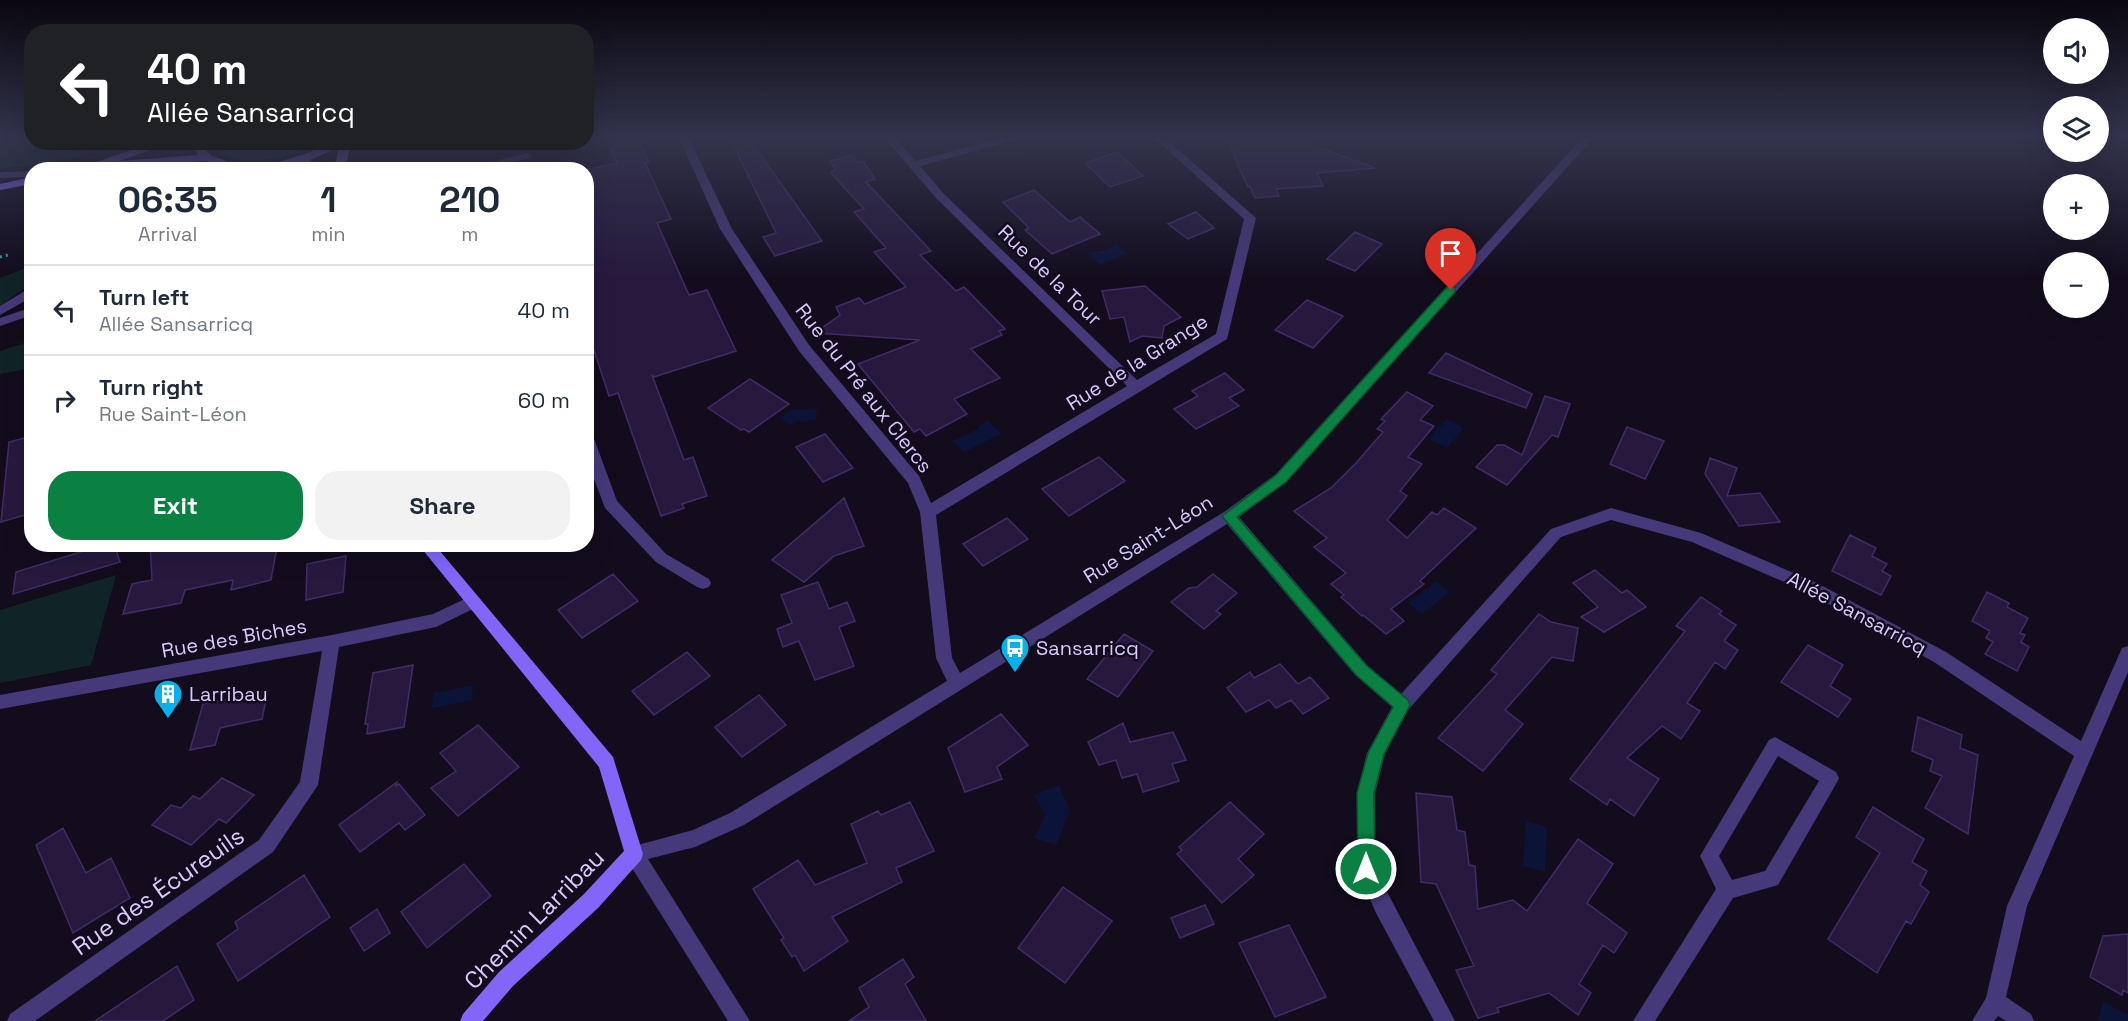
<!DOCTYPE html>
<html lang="en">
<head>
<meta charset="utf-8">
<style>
	:root { --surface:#fff; --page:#f2f2f3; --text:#1f2937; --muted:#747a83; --line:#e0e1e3; --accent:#0b8043 }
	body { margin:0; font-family:"Space Grotesk",sans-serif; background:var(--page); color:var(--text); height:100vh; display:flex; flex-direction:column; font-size:22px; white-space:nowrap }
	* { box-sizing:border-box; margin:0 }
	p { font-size:20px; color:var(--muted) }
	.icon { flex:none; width:33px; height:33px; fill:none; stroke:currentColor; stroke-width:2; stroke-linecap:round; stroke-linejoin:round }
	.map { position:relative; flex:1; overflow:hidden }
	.panel { position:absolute; left:24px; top:162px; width:570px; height:390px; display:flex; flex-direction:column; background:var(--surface); border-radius:24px; box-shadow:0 6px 24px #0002 }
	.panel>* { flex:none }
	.guide { position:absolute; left:24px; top:24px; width:570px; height:126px; border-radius:24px; box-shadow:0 6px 24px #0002; background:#202124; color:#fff; overflow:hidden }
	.buttons { position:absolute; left:2043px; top:18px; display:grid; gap:12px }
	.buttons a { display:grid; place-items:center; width:66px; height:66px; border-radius:50%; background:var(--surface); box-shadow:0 6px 24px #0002; font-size:30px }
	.pin { position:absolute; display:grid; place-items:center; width:51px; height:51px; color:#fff; margin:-62px -26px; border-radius:50% 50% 50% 0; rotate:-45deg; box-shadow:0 0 6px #0007 }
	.pin .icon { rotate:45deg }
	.me { position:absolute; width:66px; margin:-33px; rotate:0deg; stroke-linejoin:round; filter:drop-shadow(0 0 4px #0008) }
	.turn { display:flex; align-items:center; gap:21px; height:126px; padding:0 24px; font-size:27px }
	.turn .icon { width:78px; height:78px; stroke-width:2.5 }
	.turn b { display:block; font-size:42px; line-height:51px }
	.eta { display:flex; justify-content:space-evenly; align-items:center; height:102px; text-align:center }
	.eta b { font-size:36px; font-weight:800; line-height:42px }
	.primary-button { display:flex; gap:12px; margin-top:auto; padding:12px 24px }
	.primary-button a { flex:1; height:69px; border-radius:24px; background:var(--accent); color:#fff; font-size:24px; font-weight:800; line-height:69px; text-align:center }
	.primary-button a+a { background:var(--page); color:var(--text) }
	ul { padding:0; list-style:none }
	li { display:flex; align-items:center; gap:18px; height:90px; padding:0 24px; border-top:2px solid var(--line) }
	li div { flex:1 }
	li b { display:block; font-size:22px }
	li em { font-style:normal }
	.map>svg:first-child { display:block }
	.green { fill:#102427 }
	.water { fill:#0b1438 }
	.building { fill:#26193d; stroke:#422c68; stroke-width:1.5 }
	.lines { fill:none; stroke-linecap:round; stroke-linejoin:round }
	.path { stroke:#329ea9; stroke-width:3; stroke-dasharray:2 4; stroke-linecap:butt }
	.lane { fill:#46397a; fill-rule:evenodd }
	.street { fill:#46397a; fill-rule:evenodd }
	.secondary { fill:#8166f8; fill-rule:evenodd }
	.route { fill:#0b8043; stroke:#07532c; stroke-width:1.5 }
	.labels { text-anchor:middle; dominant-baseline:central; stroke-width:5; stroke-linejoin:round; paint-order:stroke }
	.street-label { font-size:20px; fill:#d8cbfd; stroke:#120c1d }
	.poi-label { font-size:20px; fill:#d8cbfd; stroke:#120c1d; text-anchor:start }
	.near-street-label { font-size:24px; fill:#d8cbfd; stroke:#120c1d }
</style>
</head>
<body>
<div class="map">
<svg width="2128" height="1021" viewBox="0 0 2128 1021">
	<rect width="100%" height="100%" fill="#120c1d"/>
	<path class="green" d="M14,136H31L32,142L72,143L80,154L123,143H143L38,164L0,169V144L16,139Z
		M211,143H322C297,156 229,174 211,143Z
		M31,266V283L0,306V278Z
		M31,341V368L0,374V351Z
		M116,575L91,665L0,683V610Z"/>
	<path class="water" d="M1116,245L1127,254L1100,265L1087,253L1101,251Z
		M817,409L816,420L796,422L790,425L780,418L791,410Z
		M1446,419L1464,428L1447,448L1430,439Z
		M988,420L1001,434L964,452L953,441L978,429L980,425Z
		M1436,581L1450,592L1422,614L1408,603Z
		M473,685L472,700L432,708L434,693Z
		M1059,785L1070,811L1056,845L1034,838L1045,815L1034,795Z
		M1526,821L1547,827L1545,872L1523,866Z
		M2103,1001L2128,1015V1021H2098Z"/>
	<path class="building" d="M605,136H637L649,162L645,163L671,219L657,223L689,295L707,290L736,351L654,377L652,375L684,460L693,457L707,496L682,504L684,508L661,516L618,393L609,396L586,326V170L617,163Z
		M729,136H747L822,241L775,256L763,237L776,233Z
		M1225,136H1289L1375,168L1317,173L1323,186L1276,189L1279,196L1255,198L1250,187H1248Z
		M1117,152L1143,176L1110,187L1085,163Z
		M853,155L857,162L863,161L875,179L866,182L931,251L920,255L956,291L964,287L1005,329L999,331L1002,335L971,349L1000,378L954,399L967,414L926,436L920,429L914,432L858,364L920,340L815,333L840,315L836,307L859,298L865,304L906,287L874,252L886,248L854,212L864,209L831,173L835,169L830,161Z
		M1034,190L1070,222L1080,217L1100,234L1052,254L1025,230L1029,228L1003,202Z
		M1196,212L1214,228L1188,239L1168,224Z
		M1355,232L1382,244L1355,271L1327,259Z
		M1145,286L1181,317L1164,326L1162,338L1142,336L1130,342L1124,317L1110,319L1102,291Z
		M1307,300L1343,316L1313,348L1275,330Z
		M1446,353L1532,394L1526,408L1429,373Z
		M1225,373L1244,390L1229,398L1239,406L1196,429L1174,409L1198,396L1192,391Z
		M750,379L789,404L749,432L744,429L741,430L708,408Z
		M1407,392L1433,406L1420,420L1434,426L1408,457L1422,464L1400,491L1407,496L1387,520L1407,538L1432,512L1437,515L1444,508L1476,528L1420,581L1424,584L1391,609L1404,621L1386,634L1363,615L1362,616L1341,597L1344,595L1331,584L1346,573L1314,547L1327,538L1294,511L1331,488L1356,463L1383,432L1377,429L1385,421L1381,419Z
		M1545,396L1570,404L1558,437L1552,435L1507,485L1476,467L1497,445H1504L1522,455Z
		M1627,427L1664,441L1645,479L1610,464Z
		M825,434L853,468L823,482L796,447Z
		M32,436V513L1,522L9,442Z
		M1099,457L1125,481L1069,516L1042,489Z
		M1710,458L1737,468L1727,496L1760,493L1780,522L1739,526L1705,474Z
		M844,498L864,546L834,556L804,582L772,560Z
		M1007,518L1028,539L983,566L963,544Z
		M1850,535L1876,548L1872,556L1887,564L1882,571L1891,576L1881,595L1832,571Z
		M106,544H114L120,562L13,594L16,572Z
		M150,544H258L259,551L277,547L271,580L231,590L233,580L185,590L181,603L123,614L132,584L152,580Z
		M346,556L343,592L306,600L307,564Z
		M1595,570L1622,593L1627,590L1646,607L1604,632L1581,617L1598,607L1573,583Z
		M613,574L638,601L582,638L558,610Z
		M1213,574L1237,593L1216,611L1221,614L1204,629L1171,602L1189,588L1197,587Z
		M818,582L829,609L847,602L855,621L839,627L854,666L815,680L799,641L783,647L777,629L792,623L781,595Z
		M1987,592L2009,603L2007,607L2028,618L2020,633L2025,635L2021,642L2029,647L2017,671L1985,654L1993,642L1986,638L1990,631L1972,621Z
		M1701,597L1722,611L1719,614L1736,625L1724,641L1738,650L1725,669L1715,662L1687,703L1700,711L1681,739L1662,726L1627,758L1659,779L1634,816L1610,799L1607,805L1570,779L1685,631L1676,626Z
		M1539,614L1551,622L1578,628L1573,661L1552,657L1505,710L1523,724L1483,771L1438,738L1497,674L1491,670Z
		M1124,634L1153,651L1118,697L1087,679Z
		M1808,645L1843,665L1830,686L1851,699L1838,717L1781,682Z
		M687,652L710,676L654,715L632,691Z
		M1280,664L1298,684L1310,677L1329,698L1303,714L1291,700L1276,708L1269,700L1246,712L1227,688L1250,672L1254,678Z
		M413,665L404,727L367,734L368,724H365L373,673Z
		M268,691L262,719L220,728L215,745L190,750L203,704Z
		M759,695L786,725L742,757L715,727Z
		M1001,714L1028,745L997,767L1002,779L965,792L948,748Z
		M1918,717L1962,735L1960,748L1978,755L1968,834L1925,808L1942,776L1930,771L1933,760L1912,751Z
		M1123,723L1130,742L1173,732L1186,760L1172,764L1179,781L1143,792L1137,774L1122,778L1116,760L1099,765L1088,742Z
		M478,725L519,767L458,816L431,788L456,771L440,753Z
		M222,778L254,795L226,823L219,819L191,845L152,825L171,805L181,808L193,796L200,799Z
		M397,782L396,786L399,784L425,815L405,830L399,823L360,852L339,825Z
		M1416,793L1452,797L1457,830L1465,832L1469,865L1475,866L1478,909L1513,900L1527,911L1578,839L1613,864L1587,903L1627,933L1614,953L1603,945L1579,984L1591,993L1578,1015L1549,993L1497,1008L1499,1012L1478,1018L1456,970L1474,966L1436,884L1421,882Z
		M910,802L934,851L896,868L902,882L832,917L848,941L804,971L795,955L792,957L781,940L784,938L753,889L798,860L815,885L867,863L851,824L878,811L881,815Z
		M1230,802L1264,834L1238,859L1254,875L1222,903L1177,854L1182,850L1179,847Z
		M1873,807L1924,839L1912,862L1927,871L1920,885L1929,892L1911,924L1906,921L1877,973L1828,939L1880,853L1856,837Z
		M63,828L86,873L111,858L130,898L73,933L36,845Z
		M464,864L491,896L427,948L401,912Z
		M304,875L330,917L238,981L217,944L238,929L235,922Z
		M1063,887L1112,921L1065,983L1018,948Z
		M1205,905L1214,924L1180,938L1171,918Z
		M377,909L390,933L364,951L350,928Z
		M1289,925L1326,997L1275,1017L1239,943Z
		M2128,934V993L2123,990L2122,995L2090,977L2103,936Z
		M903,959L914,977L905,984L926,1021H849L869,1007L859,988Z
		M177,966L194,1000L163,1021H95Z"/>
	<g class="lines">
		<path class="path" d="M1610,136L1617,139L1625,136
			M0,257L8,255"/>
		<path class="lane" d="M32,171V177L0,178V172Z
			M28,289H32V297L0,315V306Z
			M32,307V315L0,326V318Z"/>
		<path class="street" d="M678,136H688L732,229L809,345L919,476L931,503L1127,386L936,198L883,136H894L916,161L1007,136H1024L1023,138L920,166L944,194L1137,380L1216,334L1244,219L1152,136H1163L1256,218L1227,339L936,515L952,658L960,673L1224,512L1276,474L1584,136H1595L1286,482L1239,517L1367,665L1401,694L1551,529L1611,508L1701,533L1817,583L1946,652L2081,741L2122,648L2128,646V672L2027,906L2006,997L2031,1014L2034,1021H2006L1998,1016L1994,1021H1972L1986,998L2007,906L2074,756L1934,662L1805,591L1692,542L1611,520L1561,537L1408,710L1385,754L1375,793V869L1455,1021H1434L1376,913L1357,869V793L1367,753L1392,707L1355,675L1227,524L744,825L695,847L648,859L750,1021H728L627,860L625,854L627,848L693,830L730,813L947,681L936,658L920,512L908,483L799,351L720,229Z
			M526,153L532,156L530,158L484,170H463Z
			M586,431L593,436L617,501L666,554L709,579L711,583L709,587L703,589L697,587L656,562L605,508L586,458Z
			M471,596L477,597L479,602L477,607L436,627L339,647L318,785L273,852L35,1021H7L10,1014L259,840L300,782L322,651L0,709V695L332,635L433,614Z
			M1775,737L1836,772L1839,778L1836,784L1778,885L1733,898L1655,1021H1633L1716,889L1700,856L1769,740ZM1778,756L1819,781L1765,871L1732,880L1719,856Z"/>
		<path class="secondary" d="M155,142H173L119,161L198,155L192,142H203L205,150L212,156L232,163L246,165L279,162L308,153L332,142H351L345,170H334L339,147L310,160L325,170H311L300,164L274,170H232L206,161L73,170Z
			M32,177V184L0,190V184Z
			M418,544H434L613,757L643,854L641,860L598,908L513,986L483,1021H460L463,1014L499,972L584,894L624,851L599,767Z"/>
	</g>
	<linearGradient id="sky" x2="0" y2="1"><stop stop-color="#0a0710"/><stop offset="0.49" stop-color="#33344c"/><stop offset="1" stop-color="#33344c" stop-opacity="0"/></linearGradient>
	<rect width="2128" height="279" fill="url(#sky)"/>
	<path class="route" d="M1451,286L1455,287V292L1286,482L1237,517L1367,666L1408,700L1410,705L1384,754L1374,793L1375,869L1372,875L1366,877L1360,875L1358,869L1357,793L1368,753L1393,707L1356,675L1222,516L1276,475L1447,287Z"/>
	<defs>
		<g id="bus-pin" transform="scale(1.5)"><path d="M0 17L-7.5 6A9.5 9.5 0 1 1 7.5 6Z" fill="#0ab0e9" stroke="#120c1d"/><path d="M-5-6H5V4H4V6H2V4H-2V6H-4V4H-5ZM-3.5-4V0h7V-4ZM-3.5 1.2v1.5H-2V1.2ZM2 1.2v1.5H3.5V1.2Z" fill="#fff"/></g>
		<g id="building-pin" transform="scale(1.5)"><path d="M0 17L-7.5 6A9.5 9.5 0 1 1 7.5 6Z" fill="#0ab0e9" stroke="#120c1d"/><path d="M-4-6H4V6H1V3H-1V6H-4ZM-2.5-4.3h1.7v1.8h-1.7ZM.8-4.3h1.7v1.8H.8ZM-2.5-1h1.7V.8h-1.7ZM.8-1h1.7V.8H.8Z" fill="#fff"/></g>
	</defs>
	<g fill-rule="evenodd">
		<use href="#bus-pin" x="1015" y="648"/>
		<use href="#building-pin" x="168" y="694"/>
	</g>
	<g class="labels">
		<g class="street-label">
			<text transform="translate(1050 275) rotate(44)">Rue de la Tour</text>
			<text transform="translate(1137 362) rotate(-32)">Rue de la Grange</text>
			<text transform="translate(864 388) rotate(52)">Rue du Pré aux Clercs</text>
			<text transform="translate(1148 539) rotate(-32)">Rue Saint-Léon</text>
			<text transform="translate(1857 613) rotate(28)">Allée Sansarricq</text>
			<text transform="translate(234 638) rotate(-10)">Rue des Biches</text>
		</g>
		<g class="poi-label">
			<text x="1036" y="648">Sansarricq</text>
			<text x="189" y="694">Larribau</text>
		</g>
		<g class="near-street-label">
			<text transform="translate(158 891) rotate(-35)">Rue des Écureuils</text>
			<text transform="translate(534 919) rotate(-45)">Chemin Larribau</text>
		</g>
	</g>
</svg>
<div class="buttons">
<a><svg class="icon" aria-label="sound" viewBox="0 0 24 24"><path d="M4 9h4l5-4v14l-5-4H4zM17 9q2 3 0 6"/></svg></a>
<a><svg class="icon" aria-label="layers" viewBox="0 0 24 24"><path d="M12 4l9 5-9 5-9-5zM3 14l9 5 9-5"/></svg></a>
<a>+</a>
<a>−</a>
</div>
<div class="pin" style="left:1451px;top:290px;background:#d93025"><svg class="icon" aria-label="arrive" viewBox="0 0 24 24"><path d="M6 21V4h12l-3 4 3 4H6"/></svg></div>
<svg class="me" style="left:1366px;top:869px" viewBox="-20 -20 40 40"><circle r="17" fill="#0b8043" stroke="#fff" stroke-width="3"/><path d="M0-11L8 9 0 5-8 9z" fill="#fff"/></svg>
<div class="guide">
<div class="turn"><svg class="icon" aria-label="left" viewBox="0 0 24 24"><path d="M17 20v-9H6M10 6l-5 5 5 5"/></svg><div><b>40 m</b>Allée Sansarricq</div></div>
</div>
<section class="panel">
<div class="eta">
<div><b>06:35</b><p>Arrival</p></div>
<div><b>1</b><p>min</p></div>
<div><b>210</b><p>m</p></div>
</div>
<ul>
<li><svg class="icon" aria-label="left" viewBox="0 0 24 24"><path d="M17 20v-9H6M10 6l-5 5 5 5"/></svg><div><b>Turn left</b><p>Allée Sansarricq</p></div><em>40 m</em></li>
<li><svg class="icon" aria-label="right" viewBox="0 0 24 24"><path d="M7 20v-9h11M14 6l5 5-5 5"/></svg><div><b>Turn right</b><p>Rue Saint-Léon</p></div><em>60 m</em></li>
</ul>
<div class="primary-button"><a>Exit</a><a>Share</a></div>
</section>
</div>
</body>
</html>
